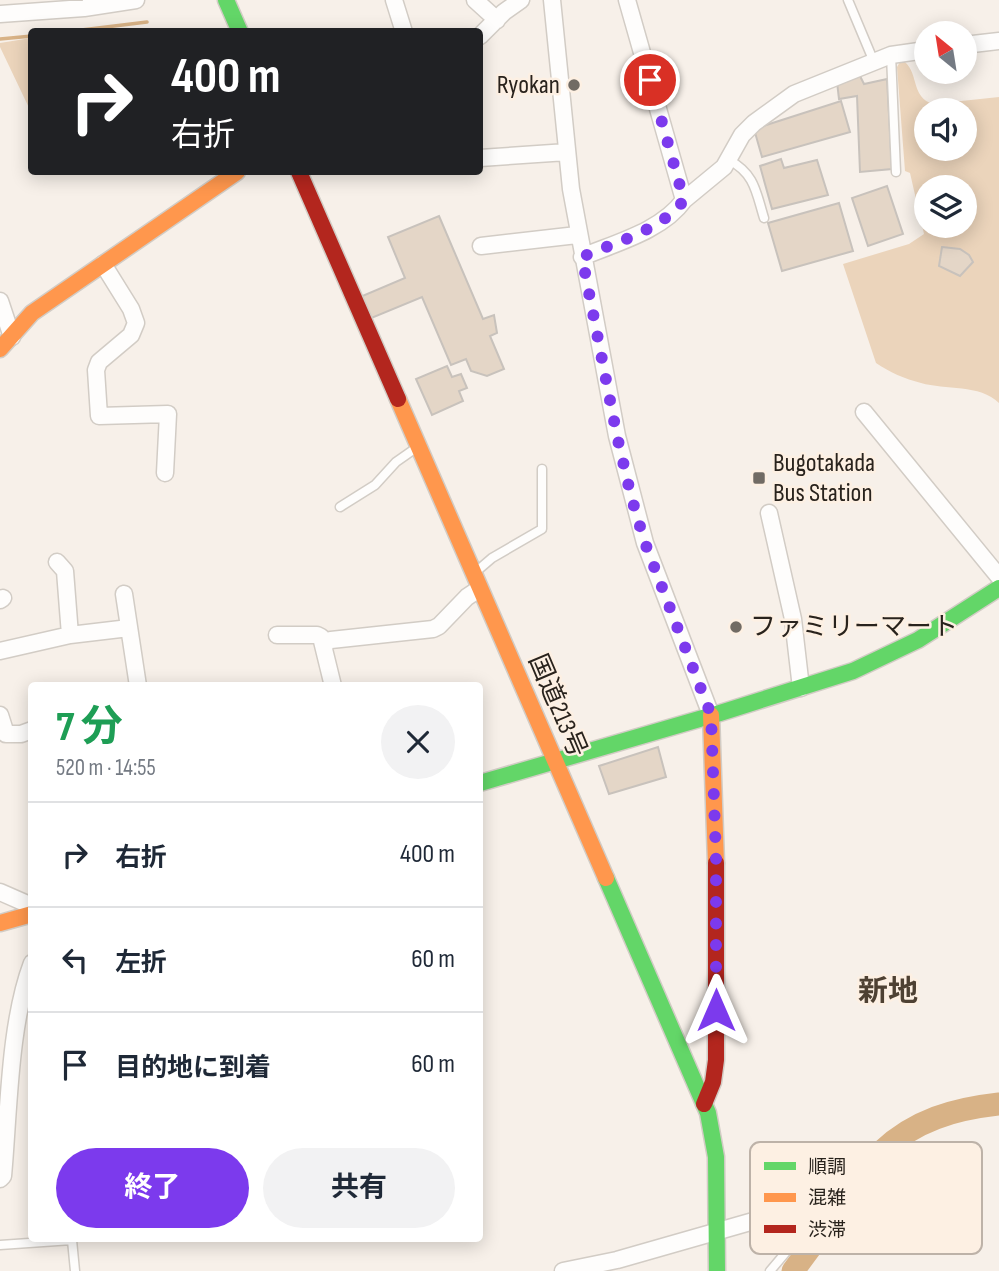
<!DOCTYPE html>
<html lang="ja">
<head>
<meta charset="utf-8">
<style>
	:root { --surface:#fff; --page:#f2f2f3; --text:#1f2937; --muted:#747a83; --line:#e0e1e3; --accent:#7c3aed }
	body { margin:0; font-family:"Sofia Sans Condensed","Noto Sans JP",sans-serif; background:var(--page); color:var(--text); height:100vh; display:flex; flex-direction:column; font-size:26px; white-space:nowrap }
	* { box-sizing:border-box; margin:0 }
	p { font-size:23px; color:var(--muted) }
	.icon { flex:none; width:38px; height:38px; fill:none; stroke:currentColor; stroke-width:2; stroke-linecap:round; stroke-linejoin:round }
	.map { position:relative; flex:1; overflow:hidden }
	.details { position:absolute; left:28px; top:682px; width:455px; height:560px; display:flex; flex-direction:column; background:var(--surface); border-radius:7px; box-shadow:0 4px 18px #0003 }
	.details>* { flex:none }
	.guide { position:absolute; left:28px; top:28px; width:455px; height:147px; border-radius:7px; box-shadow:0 4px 18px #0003; background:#202124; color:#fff; overflow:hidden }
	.needle { width:46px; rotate:330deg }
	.buttons { position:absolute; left:914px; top:21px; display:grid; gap:14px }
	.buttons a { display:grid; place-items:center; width:63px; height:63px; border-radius:50%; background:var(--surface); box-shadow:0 4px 18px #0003; font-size:35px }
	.pin { position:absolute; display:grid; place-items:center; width:60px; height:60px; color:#fff; margin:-30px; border:4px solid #fff; border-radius:50%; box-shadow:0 2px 7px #0007 }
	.me { position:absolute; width:77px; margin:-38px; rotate:0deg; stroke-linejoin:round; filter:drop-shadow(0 0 5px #0008) }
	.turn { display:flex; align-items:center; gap:24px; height:147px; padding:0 28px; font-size:32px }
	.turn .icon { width:91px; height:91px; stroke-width:2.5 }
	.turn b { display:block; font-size:49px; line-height:60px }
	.round { display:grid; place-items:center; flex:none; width:74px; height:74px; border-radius:37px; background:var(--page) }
	.overview { display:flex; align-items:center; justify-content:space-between; height:119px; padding:0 28px }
	h1 { font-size:42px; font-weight:700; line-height:52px; color:#1e9e55 }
	.button { display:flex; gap:14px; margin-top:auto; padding:14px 28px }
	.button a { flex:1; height:80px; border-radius:42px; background:var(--accent); color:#fff; font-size:28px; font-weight:700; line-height:80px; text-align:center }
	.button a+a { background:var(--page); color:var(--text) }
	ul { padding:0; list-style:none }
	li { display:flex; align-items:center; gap:21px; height:105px; padding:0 28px; border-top:2px solid var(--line) }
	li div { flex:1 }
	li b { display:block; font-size:26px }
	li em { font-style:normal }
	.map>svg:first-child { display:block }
	.green { fill:#ebd4bb; fill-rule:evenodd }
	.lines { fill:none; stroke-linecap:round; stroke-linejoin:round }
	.stream { stroke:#d8b286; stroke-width:3.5 }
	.river { stroke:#d8b286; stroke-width:23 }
	.building { fill:#e4d6c7; stroke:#c8c2bc; stroke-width:2 }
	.lane-casing { stroke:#d2ccc5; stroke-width:11 }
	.street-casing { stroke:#d2ccc5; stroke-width:19 }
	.fast-casing { stroke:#d2ccc5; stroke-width:19 }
	.slow-casing { stroke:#d2ccc5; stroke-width:19 }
	.jam-casing { stroke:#d2ccc5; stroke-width:19 }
	.lane { stroke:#fefdfc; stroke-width:8 }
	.street { stroke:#fefdfc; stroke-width:16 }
	.fast { stroke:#63d668; stroke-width:16 }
	.slow { stroke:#ff974d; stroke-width:16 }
	.jam { stroke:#b3261e; stroke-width:16 }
	.route { stroke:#7c3aed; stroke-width:12; stroke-dasharray:0 21.6 }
	.poi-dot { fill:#716b64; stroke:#fdf0e3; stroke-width:2.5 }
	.labels { text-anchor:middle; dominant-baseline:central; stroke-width:5; stroke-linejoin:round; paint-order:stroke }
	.poi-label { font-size:26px; fill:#29231d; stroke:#fdf0e3; text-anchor:start }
	.street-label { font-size:26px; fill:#29231d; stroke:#fdf0e3 }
	.quarter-label { font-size:30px; font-weight:bold; fill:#4e4133; stroke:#fdf0e3 }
	.key { fill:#fdf0e3; stroke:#bdb2a8; stroke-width:2 }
	.key-label { font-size:19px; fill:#29231d }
</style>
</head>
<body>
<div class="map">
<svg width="999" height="1271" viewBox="0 0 999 1271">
	<rect width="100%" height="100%" fill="#f7f0e9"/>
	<path class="green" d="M31,38H32L31,112L0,47V43Z
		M900,62H905C919,75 911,97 933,104L999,97V403C980,384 945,390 921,383C905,379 889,372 876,363L843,264L909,244L924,234L910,173L905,171L897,67ZM926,110H964V149H926ZM926,187H964V226H926Z"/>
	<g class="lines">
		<path class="stream" d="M65,32L147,22
			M0,39L32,36"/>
		<path class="river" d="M793,1271L881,1152C915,1120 954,1109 999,1104"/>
	</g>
	<path class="building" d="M860,76L864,84L887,79L892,169L860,172L857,96L839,99L837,82Z
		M841,101L850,132L762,157L754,129Z
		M781,159L784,168L817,160L828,195L772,209L760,166Z
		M887,186L903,234L868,246L852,198Z
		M839,203L853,251L782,271L768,223Z
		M439,216L483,319L494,315L497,333L490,336L504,369L487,376L471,371L466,359L451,365L422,297L369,319L360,297L405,278L388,237Z
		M942,247L960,249L969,255L973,262L960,276L939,266Z
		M447,366L452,377L461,374L467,388L459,391L463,401L432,415L416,379Z
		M658,747L666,777L609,794L599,766Z"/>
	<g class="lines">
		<g class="lane-casing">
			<path id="lane" d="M848,0L874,62
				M891,55L896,172
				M729,160C755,174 756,192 764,218
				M340,507L375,485L396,462L416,448
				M478,570L492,558L542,529V469
				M0,1245L72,1240L75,1271
				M770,1271L798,1238L847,1162H853L873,1180"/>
		</g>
		<g class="street-casing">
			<path id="street" d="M394,0L404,32
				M475,0L497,20
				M552,0L571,189L617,436L645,543L711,715
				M0,14L84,8L136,0
				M480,36L504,12L521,0
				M964,45L999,41
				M480,158L567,152
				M684,200L724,167L742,135L754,123L794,94L891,55L926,50
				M481,246L577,235
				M582,257C615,243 662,231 684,200L627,0
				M103,264L131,309L136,323L131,335L99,362L96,370L99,416L168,414L165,473
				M0,301L12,337
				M864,412L999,577
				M769,513L793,619L801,688
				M57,562L65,571L70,635
				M124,594L138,686
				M0,600L3,598
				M277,635H317L321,637L333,686
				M323,644L331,640L433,629L439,626L467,597L479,589
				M0,651L70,635L129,628
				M0,715L6,734H21L32,730
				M0,892L32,906
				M0,1179L3,1176C9,1111 9,1024 32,963
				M563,1271L617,1260L757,1220"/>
		</g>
		<g class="fast-casing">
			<path id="fast" d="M226,0L240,32
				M480,783L720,713L853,671L918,640L999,588
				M606,878L708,1113L716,1157L717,1271"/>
		</g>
		<g class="slow-casing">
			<path id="slow" d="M0,349L32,313L237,172
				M398,399L606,878
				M711,715L716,863
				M0,923L32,914"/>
		</g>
		<g class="jam-casing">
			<path id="jam" d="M299,172L398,399
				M704,1104L713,1082L716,1060V863"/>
		</g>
		<use href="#lane" class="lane"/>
		<use href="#street" class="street"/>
		<use href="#fast" class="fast"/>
		<use href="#slow" class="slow"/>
		<use href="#jam" class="jam"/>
	</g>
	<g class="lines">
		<path class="route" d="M650,80L684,200C662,230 615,242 582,257L617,436L631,496L645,543L711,715L716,858V1010"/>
	</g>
	<g class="poi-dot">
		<circle cx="574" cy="85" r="7"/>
		<rect x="752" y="471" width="14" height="14" rx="3.5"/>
		<circle cx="736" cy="627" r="7"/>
	</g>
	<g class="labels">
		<g class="poi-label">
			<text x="560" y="85" text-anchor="end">Ryokan</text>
			<text x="773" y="463">Bugotakada<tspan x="773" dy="30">Bus Station</tspan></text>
			<text x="750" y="627">ファミリーマート</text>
		</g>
		<g class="street-label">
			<text transform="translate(557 706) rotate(67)">国道213号</text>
		</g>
		<g class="quarter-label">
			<text x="888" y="992">新地</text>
		</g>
	</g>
	<rect x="750" y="1142" width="232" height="112" rx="10" class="key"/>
	<rect x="764" y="1162" width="32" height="8" fill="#63d668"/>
	<rect x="764" y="1193" width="32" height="9" fill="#ff974d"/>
	<rect x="764" y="1225" width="32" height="8" fill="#b3261e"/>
	<g class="key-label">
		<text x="808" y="1173">順調</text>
		<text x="808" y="1204">混雑</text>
		<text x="808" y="1236">渋滞</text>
	</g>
</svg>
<div class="buttons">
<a><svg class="needle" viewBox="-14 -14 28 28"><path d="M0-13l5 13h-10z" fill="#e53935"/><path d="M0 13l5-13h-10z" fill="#747a83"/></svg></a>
<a><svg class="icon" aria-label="sound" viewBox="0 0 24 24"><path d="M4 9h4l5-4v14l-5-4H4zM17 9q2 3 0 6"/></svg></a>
<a><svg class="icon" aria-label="layers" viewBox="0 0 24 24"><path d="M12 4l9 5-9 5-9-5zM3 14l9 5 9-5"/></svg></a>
</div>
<div class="pin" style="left:650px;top:80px;background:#d93025"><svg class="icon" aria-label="arrive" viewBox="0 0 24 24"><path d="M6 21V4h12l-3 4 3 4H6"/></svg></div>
<svg class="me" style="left:716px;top:1010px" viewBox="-20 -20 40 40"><path d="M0-17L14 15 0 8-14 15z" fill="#7c3aed" stroke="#fff" stroke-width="4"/></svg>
<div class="guide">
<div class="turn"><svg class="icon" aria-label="right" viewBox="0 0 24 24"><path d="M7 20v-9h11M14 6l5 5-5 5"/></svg><div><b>400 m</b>右折</div></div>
</div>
<section class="details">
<div class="overview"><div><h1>7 分</h1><p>520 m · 14:55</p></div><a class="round"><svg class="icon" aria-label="close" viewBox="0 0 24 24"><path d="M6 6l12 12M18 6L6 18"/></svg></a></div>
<ul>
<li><svg class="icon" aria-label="right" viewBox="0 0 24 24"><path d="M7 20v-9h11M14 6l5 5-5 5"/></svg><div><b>右折</b></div><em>400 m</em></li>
<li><svg class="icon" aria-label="left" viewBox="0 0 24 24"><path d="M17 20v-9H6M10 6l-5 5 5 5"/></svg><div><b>左折</b></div><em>60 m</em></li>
<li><svg class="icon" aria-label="arrive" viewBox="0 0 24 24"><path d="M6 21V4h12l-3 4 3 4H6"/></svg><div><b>目的地に到着</b></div><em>60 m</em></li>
</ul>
<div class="button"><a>終了</a><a>共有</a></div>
</section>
</div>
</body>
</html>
